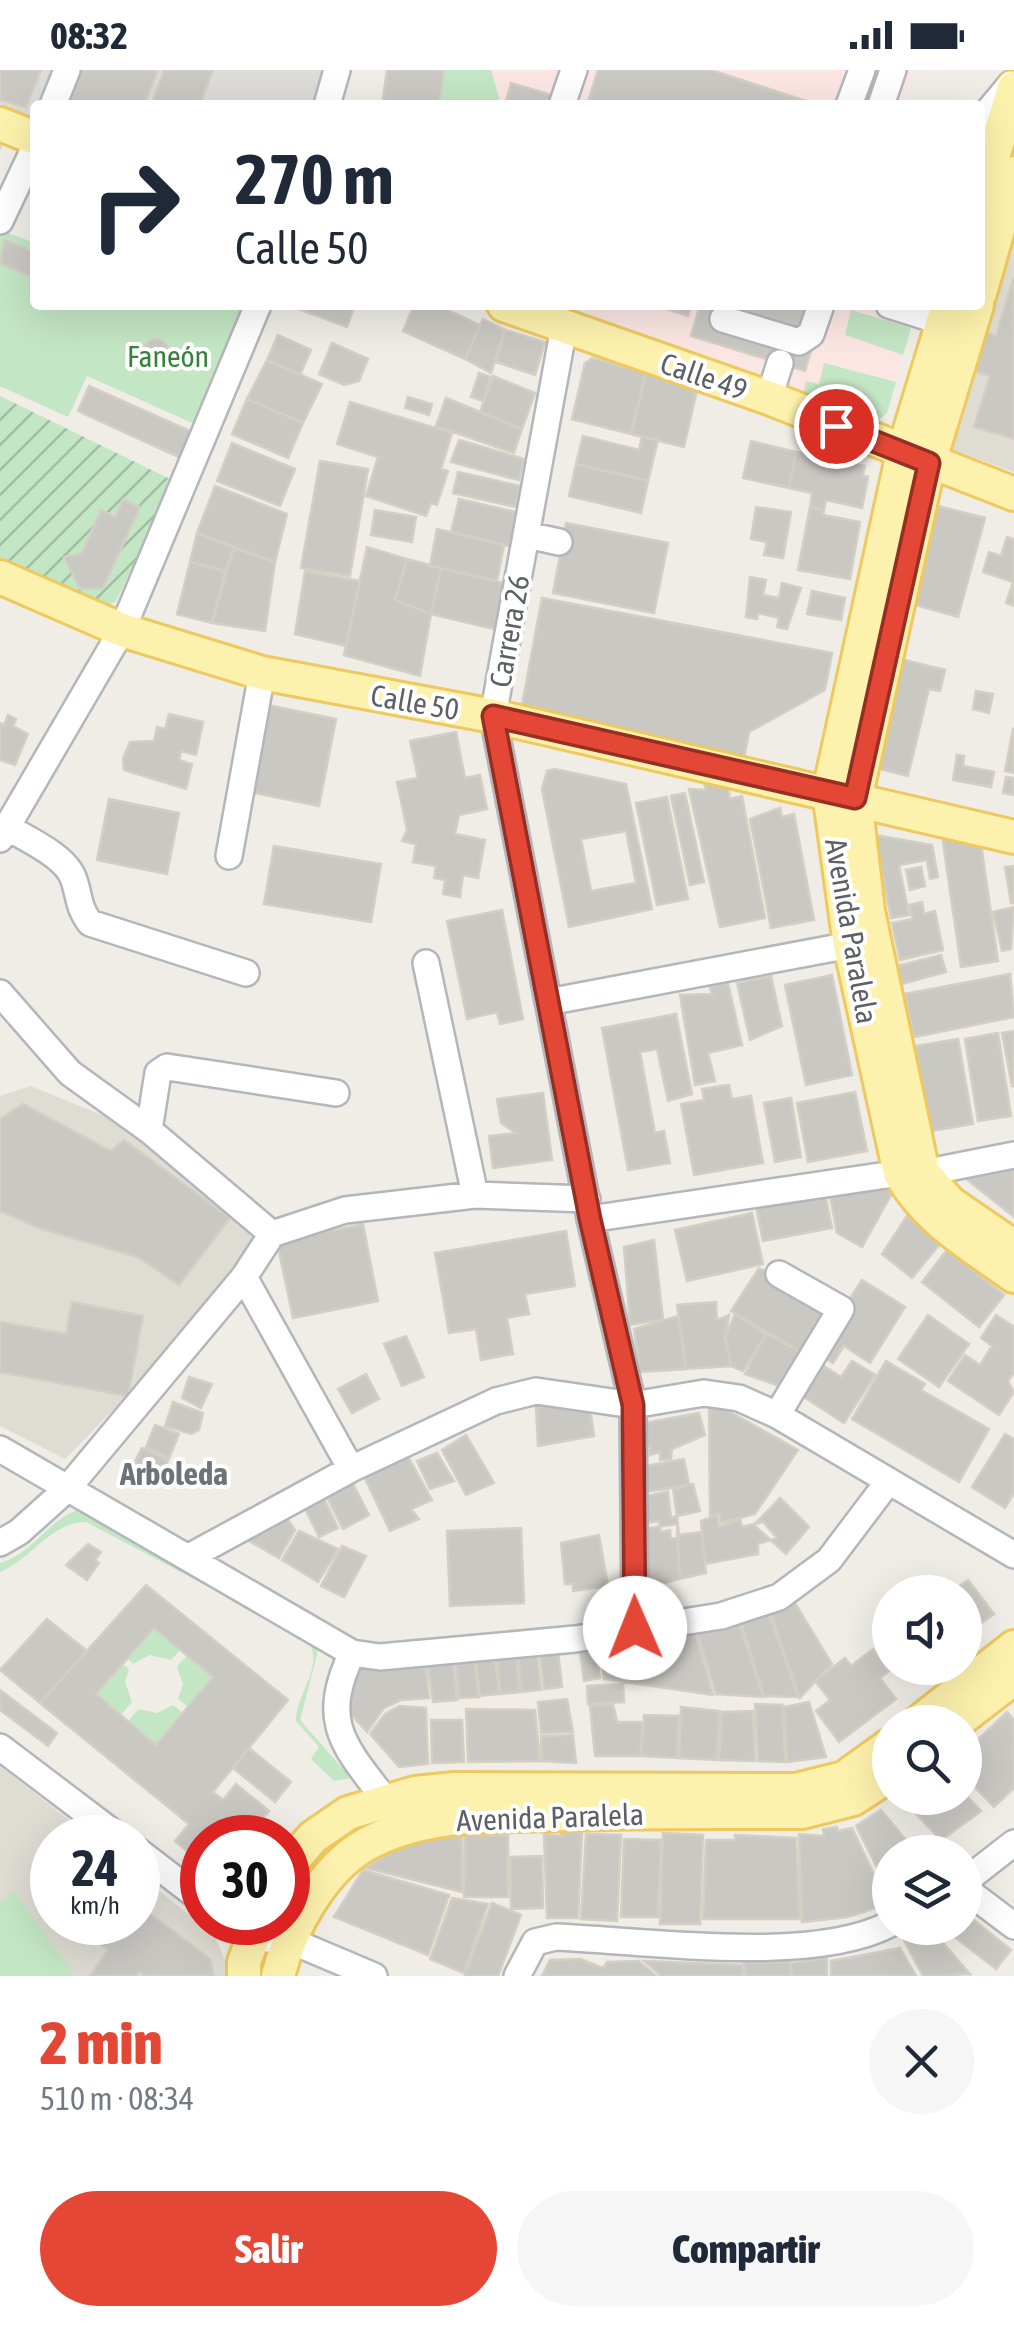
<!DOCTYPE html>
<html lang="es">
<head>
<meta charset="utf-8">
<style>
	:root { --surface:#fff; --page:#f6f6f7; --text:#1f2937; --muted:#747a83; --accent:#e54736 }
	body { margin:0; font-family:"Asap Condensed",sans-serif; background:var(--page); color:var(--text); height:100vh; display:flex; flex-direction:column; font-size:38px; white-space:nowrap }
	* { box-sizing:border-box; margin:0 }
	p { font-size:32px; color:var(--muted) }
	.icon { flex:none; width:55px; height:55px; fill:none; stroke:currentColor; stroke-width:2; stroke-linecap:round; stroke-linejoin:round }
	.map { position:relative; height:1906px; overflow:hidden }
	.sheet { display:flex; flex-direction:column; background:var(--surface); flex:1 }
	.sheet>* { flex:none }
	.banner { position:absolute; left:30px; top:30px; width:955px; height:210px; border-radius:10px; box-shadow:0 10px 40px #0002; background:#fff; color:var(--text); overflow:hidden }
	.buttons { position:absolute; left:872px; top:1505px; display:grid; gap:20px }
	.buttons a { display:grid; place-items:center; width:110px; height:110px; border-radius:50%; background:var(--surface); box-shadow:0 10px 40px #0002; font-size:50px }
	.speed { position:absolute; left:30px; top:1745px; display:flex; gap:20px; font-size:50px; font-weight:700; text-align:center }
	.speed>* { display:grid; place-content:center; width:130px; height:130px; border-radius:50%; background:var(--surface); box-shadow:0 10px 40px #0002; line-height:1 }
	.speed small { font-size:25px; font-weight:400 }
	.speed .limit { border:15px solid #d22; background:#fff; color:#111 }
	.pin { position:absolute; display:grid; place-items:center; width:85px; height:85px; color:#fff; margin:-42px; border:5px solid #fff; border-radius:50%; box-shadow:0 2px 10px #0007 }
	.me { position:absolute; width:110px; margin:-55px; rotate:359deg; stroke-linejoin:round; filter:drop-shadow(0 0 8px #0008) }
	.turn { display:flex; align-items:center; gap:35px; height:210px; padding:0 40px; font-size:45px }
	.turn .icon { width:130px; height:130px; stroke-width:2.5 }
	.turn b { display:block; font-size:70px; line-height:85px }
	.round { display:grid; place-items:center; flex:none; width:105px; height:105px; border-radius:52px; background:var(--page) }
	.summary { display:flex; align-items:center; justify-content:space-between; height:170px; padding:0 40px }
	h1 { font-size:60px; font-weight:800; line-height:75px; color:var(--accent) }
	.cta { display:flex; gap:20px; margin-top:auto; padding:20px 40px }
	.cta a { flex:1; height:115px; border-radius:60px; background:var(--accent); color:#fff; font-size:40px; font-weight:800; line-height:115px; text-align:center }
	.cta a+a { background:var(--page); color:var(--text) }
	.status { display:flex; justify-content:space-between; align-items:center; height:70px; padding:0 50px; background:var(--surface); direction:ltr }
	.status svg { height:28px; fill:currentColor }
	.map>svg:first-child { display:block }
	.industrial { fill:#dedcd8 }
	.education { fill:#dfdcd4 }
	.medical { fill:#fbe6e3 }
	.green { fill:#c3e6c4 }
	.garden { fill:url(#garden-furrows) }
	.building { fill:#cac8c3; stroke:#d4cfc4; stroke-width:2.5; fill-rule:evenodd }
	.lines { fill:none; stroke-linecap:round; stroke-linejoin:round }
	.minor-casing { stroke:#b3b6ba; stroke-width:30 }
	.major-casing { stroke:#eec960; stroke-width:38 }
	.minor { stroke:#fff; stroke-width:25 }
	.major { stroke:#fdf2ad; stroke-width:32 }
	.route-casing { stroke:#952e23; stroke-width:25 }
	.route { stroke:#e54736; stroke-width:18 }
	.labels { text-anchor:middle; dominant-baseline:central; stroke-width:8; stroke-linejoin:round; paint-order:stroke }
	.park-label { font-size:30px; fill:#37833c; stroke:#fff }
	.street-label { font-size:30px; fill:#5d6166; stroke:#fff }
	.neighbourhood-label { font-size:32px; font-weight:bold; fill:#6e7378; stroke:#fff }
</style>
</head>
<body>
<div class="status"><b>08:32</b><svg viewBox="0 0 49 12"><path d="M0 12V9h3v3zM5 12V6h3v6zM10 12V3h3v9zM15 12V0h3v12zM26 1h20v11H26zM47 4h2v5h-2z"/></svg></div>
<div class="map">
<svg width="1014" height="1906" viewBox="0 0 1014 1906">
	<defs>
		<pattern id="garden-furrows" width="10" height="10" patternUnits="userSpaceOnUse" patternTransform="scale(2.5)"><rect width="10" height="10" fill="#c3e6c4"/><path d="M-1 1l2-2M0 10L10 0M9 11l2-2" fill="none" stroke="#a2bea3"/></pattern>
	</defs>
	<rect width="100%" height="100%" fill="#efede6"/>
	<path class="industrial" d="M0,0H328L320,35H35V49L18,43L0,82Z"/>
	<path class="education" d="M1014,159V402L948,378Z
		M31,1016L119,1052L272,1164L244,1207L65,1389L0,1356V1026Z
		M0,1696L91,1767L52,1768V1852H138V1804L214,1865L232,1906H0Z"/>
	<path class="medical" d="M491,0H912L902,35H501Z
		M568,235H917L887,343L876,352Z"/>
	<path class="green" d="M444,0H491L501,35H439Z
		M0,160L35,173V235H248L197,355L87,306L68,347L0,316Z
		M851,240L911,258L903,285L845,265Z
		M824,293L896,312L887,343L876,352L803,323L806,311L819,314Z
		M81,1439L266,1547L86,1452C52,1451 31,1490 0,1502V1493C33,1484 50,1447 81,1439Z
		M154,1558L180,1580L171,1590L150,1585L133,1594L127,1588Z
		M305,1567L317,1577V1585L300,1650L351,1708L334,1711L311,1689L319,1677L296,1651C296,1623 328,1593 305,1567Z
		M187,1586L213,1607L188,1637L178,1629L183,1615L177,1596Z
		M122,1594L129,1599L125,1612L132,1632L121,1645L96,1624Z
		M173,1635L183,1643L156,1675L128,1651L139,1639L157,1643Z
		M15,1822L73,1903L68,1906H0V1833Z"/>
	<path class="garden" d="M0,326L174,411L116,531L98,540L0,494Z"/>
	<path class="building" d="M0,0H41L26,37L0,30Z
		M78,0H158L144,35H64Z
		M164,0H213L200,35H151Z
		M387,0H444L439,35H382Z
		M598,0H711L818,35H587Z
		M511,13L555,26L552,35H505Z
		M4,170L35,182V208L0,194Z
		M1013,209H1014V369L974,357L990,306L974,301L986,263L996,266Z
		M288,235H355L347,257Z
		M414,235H437L480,255L465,289L403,261Z
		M654,235H692L688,246Z
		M700,235H808L823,240L805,301L691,266Z
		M483,249L505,260L491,303L465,289Z
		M505,260L545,272L535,305L496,292Z
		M278,265L311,280L300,305L267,290Z
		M144 281a12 12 0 1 1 24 0a12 12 0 1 1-24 0Z
		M332,273L368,289L359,311L344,315L319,304Z
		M592,288L646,303L631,364L572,349L585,293Z
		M267,290L322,314L303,353L247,329Z
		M479,303L491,307L483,331L471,327Z
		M646,303L698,316L684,377L631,364Z
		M493,306L535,323L522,359L480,342Z
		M89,316L192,362L181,388L78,341Z
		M408,327L432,334L429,345L405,338Z
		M446,328L522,359L514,383L436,356Z
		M247,329L303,353L288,388L232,364Z
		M350,332L452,363L441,399L448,401L437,435L431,433L426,446L366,426L378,387L337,374Z
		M583,366L639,380L642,366L658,370L648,411L576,394Z
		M459,370L524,389L519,410L451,392Z
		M751,371L796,382L789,418L743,408Z
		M232,373L295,399L280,436L217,411Z
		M796,382L865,396L863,405L868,407L862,438L826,430L824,440L810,437L812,423L789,418Z
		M320,391L368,399L350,506L301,498Z
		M576,394L648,411L641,443L569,426Z
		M458,402L520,416L516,437L453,423Z
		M215,416L287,444L275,492L197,463Z
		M123,429L140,437L103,518L80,519L64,487L82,483L101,440L115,447Z
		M459,429L520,443L512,477L451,462Z
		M938,436L985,448L958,547L912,534Z
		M756,437L791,442L783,488L764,485L767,472L751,469Z
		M810,437L824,440L823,445L860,452L850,509L798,500Z
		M375,440L416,447L412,472L371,465Z
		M566,453L668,473L654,543L553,523Z
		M437,459L504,475L497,511L430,496Z
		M197,463L234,478L225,501L190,492Z
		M1007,467L1014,469V536L1006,533L1013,512L983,502L989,482L1001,486Z
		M367,477L407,489L395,530L431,544L420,606L344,585Z
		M234,478L275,492L265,561L212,553Z
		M407,489L441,498L431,544L395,530Z
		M190,492L225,501L212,553L177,544Z
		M441,498L504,513L494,559L431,544Z
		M305,501L360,511L346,576L295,564Z
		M750,507L766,510L763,525L779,528L782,513L801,518L787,559L777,557L779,548L758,543L757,549L746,547Z
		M812,521L845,528L841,550L807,544Z
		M542,528L832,583L825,620L749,662L744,688L520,646Z
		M896,588L945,600L940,621L929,619L908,706L868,696Z
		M976,621L993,624L989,643L973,639Z
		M267,635L336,649L319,736L250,722Z
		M169,644L203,652L196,685L181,681L179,690L192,694L186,719L124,700L123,689L130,672L154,671L157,657L165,659Z
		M8,645L16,649L13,656L28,664L15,695L0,690V653L4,655Z
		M1013,659L1014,660V703L1005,701Z
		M456,662L465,708L480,705L487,739L459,745L455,764L485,770L478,808L463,805L460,827L443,824L445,810L434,808L436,796L413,792L416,774L402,771L407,760L397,712L418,708L410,671Z
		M957,685L964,686L963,696L994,702L991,717L953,710Z
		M554,699L626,714L652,839L569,857L542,719L547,701ZM626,761L636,813L591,821L581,769Z
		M1006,707L1014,708V725L1003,723Z
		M704,713L728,718L730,729L742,726L765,848L720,857L689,719L706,720Z
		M685,723L704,812L690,815L671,726Z
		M667,727L688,829L657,835L636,733Z
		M109,729L179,743L167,804L97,790Z
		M780,738L782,747L794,744L814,850L771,858L750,749Z
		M875,765L932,775L938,807L930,809L927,790L899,795L909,845L891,848Z
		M942,765L981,774L998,891L961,897Z
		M274,776L381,794L371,852L264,834Z
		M1014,796V833H1011L1005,797Z
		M921,797L925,816L910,820L906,800Z
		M922,832L924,844L935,841L943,880L900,890L892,853L913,849L909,835Z
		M1014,837L1011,879L1002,881L993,842Z
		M502,840L523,949L500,954L497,942L467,949L447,851Z
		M941,885L946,902L902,914L898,896Z
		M1010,904L1014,947L914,967L905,924Z
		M832,905L852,1005L806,1015L785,915Z
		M771,906L782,956L750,970L737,913Z
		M728,913L742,975L708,983L715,1011L695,1015L680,925L712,924L710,917Z
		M676,944L692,1024L668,1031L657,979L640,982L655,1063L664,1061L670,1093L628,1100L602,958Z
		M1014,961V1016H1012L1002,963Z
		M998,963L1011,1046L978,1051L965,969Z
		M958,969L973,1054L930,1061L916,976Z
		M729,1015L732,1029L751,1026L763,1093L694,1105L681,1034L704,1030L702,1019Z
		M855,1022L867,1081L808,1092L797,1033Z
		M543,1023L552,1090L493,1098L489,1066L516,1063L501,1053L497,1029Z
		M791,1028L801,1087L775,1092L764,1033Z
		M23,1034L111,1081L124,1070L230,1148L179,1215L138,1187L39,1158L0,1141V1049Z
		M1014,1089V1147L955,1100Z
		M888,1110L891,1125L862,1177L837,1163L829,1121Z
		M825,1124L832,1158L763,1171L756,1137Z
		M752,1143L763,1194L687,1211L675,1160Z
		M907,1146L940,1174L912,1208L882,1184Z
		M363,1154L378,1231L293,1248L277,1172Z
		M566,1161L575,1216L525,1224L529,1244L507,1248L513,1284L481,1290L476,1259L449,1263L435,1183Z
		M654,1170L663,1249L630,1255L624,1177Z
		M947,1180L1004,1225L979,1257L922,1212Z
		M759,1198L831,1235L803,1283L731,1241Z
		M862,1210L905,1237L870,1293L844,1276L833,1293L816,1282Z
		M72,1232L143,1246L128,1326L0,1302V1252L66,1264Z
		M716,1232L717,1250L729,1245L725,1267L731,1296L686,1299L677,1235Z
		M735,1244L766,1264L743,1301L731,1296L725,1267Z
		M928,1245L969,1274L939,1317L898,1289Z
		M996,1245L1014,1257V1303L1008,1311L1014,1322L999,1345L948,1311L965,1285L980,1295L992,1276L981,1268Z
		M678,1246L686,1299L640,1302L634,1259Z
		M766,1264L803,1283L782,1317L745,1304Z
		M406,1266L424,1307L402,1316L384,1274Z
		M816,1291L841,1307L852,1291L875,1305L844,1353L796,1322Z
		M886,1291L925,1314L921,1320L989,1359L959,1412L852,1349Z
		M366,1304L379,1329L352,1343L338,1319Z
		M189,1307L212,1314L201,1338L182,1328Z
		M589,1331L594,1366L538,1376L536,1337Z
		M173,1332L203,1343L199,1360L191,1364L165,1356Z
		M709,1337H721L798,1380L755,1444L721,1453L720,1444L710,1445Z
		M699,1343L705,1365L672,1379L671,1389L660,1390V1382L650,1385V1376L636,1378L634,1355Z
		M155,1355L179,1364L169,1388L146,1377Z
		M1005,1364L1014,1369V1423L1005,1438L972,1417Z
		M466,1365L494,1413L466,1425L442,1380Z
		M142,1378L168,1390L160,1414L130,1401Z
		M406,1383L432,1430L411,1439L419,1449L390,1461L363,1404Z
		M437,1383L454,1411L430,1419L417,1391Z
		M684,1389L689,1415L644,1422L641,1397Z
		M349,1406L369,1445L343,1459L323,1419Z
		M693,1414L700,1441L677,1446L673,1419Z
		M320,1420L338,1458L319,1467L301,1430Z
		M668,1421L671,1448L677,1446L679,1468L671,1469L670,1460L661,1462L659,1451L646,1453L647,1444L642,1446L644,1427Z
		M780,1428L809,1457L786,1484L754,1455Z
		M281,1439L295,1460L279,1488L242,1467Z
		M717,1445L719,1457L740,1449L742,1457L763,1452L777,1468L758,1474V1484L705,1494L701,1451Z
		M677,1454L680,1509L649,1517L642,1459Z
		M521,1458L524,1533L450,1536L447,1461Z
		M299,1461L338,1479L318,1512L282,1490Z
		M702,1462L706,1503L680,1509L677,1465Z
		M599,1465L608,1516L573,1521V1514H565L561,1473Z
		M88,1474L101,1482L95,1490L99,1493L87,1510L66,1495Z
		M342,1476L366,1486L344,1527L321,1516Z
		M968,1510L994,1544L968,1563L965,1522H951Z
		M146,1515L288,1630L213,1722L223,1730L236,1714L269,1741L247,1768H202V1794L175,1771L189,1754L40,1633ZM154,1558L213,1607L156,1675L96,1624Z
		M790,1525L832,1594L800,1628L768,1535Z
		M766,1535L798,1627L764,1626L739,1545Z
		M737,1546L763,1627L716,1624L696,1558Z
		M47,1549L87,1581L40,1633L0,1600Z
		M694,1558L713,1625L604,1609L601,1582Z
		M557,1572L562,1617L544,1619L539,1574Z
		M594,1572L600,1608L584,1611L579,1574Z
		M536,1575L541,1620L522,1622L517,1577Z
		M515,1577L520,1622L501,1624L496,1579Z
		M494,1579L499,1624L480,1626L475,1581Z
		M873,1579L889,1601L880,1608L896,1629L839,1672L816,1641L830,1630L815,1611L845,1588L851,1596Z
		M473,1581L479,1627L459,1628L455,1583Z
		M452,1584L457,1630L433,1632L427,1587Z
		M425,1588L429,1628L401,1630L384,1638L367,1662L337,1628L354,1600L376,1591Z
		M623,1614L624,1632L588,1634L587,1616Z
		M0,1620L57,1663L48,1676L0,1640Z
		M567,1629L573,1662L541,1663L538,1632Z
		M809,1632L826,1687L787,1692L784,1637Z
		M613,1634L617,1652H643L640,1686H595L590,1636Z
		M755,1634L783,1635L785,1692L758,1691Z
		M399,1636L426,1638L428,1694L399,1697L370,1664L385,1644Z
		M681,1637L720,1641L717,1690L679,1688Z
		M466,1639L535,1640L540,1691L468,1692Z
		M753,1641L755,1691L719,1690L722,1642Z
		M1007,1642L1014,1650V1718L994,1737L970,1712L965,1713V1682Z
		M644,1645L679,1646L677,1688L641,1686Z
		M431,1650H462L464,1692L432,1693Z
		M573,1665L576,1693L542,1691L541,1666Z
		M249,1678L291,1712L275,1732L233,1698Z
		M965,1724L981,1741L941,1770L904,1731L965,1728Z
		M881,1740L916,1782H890V1823L856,1756Z
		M837,1757L838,1761L852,1758L888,1834L848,1847L802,1852L799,1764L824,1766L823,1759Z
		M561,1762L582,1763L578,1848H547L544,1764L562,1766Z
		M663,1763L703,1765L700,1854H660Z
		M586,1764L621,1765L617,1851L581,1849Z
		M462,1765V1822L366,1798L415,1766Z
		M465,1765H508V1827H464Z
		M735,1765L796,1768L800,1849H703L706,1770H735Z
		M624,1769L661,1770L658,1847H621Z
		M542,1786L543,1838L511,1839L510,1787Z
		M363,1800L449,1825L428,1885L334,1847Z
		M452,1828L488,1834L464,1903L430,1889Z
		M492,1833L521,1845L498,1906H468L465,1905Z
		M138,1835L210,1889L214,1906H145L139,1902L135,1906H90L108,1880L72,1852H138Z
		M965,1843L1011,1880L996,1899L943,1858H965Z
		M930,1858L970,1904L923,1906L904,1870Z
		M900,1878L916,1906H831V1891Z
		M827,1888V1906H792L791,1893Z
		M580,1889L603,1898L607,1892L639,1891L656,1906H542L550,1890Z
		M644,1891L743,1895V1906H661Z
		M790,1892V1906H745L744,1893Z"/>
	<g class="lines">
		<g class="minor-casing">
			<path id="minor" d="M53,35L67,0
				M327,35L337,0
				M562,35L574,0
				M849,35L862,0
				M881,35L893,0
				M980,65L990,39L1011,14
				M0,151L35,77
				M889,235L943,252
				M723,249L799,272L811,264L821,235
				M564,257L493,646L590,1149L633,1335L635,1559
				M769,328L780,293
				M527,465L559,472
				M7,757C26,769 67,786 74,810C80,828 78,837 90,853L246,903
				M0,769L122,560L258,235
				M229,786L262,603
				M426,893L475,1125
				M0,923L70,1003L149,1060L272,1164
				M548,932L850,875
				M149,1060L158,1003L167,997L336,1023
				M923,1103L1014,1085
				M590,1149L900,1103
				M244,1207L351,1399
				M777,1345L841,1239L779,1204
				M0,1379L352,1583L380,1587L575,1569L721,1546L779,1527L829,1490L888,1412
				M0,1473L19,1462L67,1419L244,1207L272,1164L345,1140L475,1125L587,1129
				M189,1487L351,1399L496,1331L536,1321L633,1335L704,1323L739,1328L777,1345L1014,1485
				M352,1583C320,1651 342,1674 384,1728
				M0,1677L120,1768
				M138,1781L202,1830
				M965,1811L1014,1773
				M965,1819L1014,1856
				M232,1852L252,1868L289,1870L374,1906
				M517,1906L535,1872L556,1867C647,1871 812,1895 890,1854"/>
		</g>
		<g class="major-casing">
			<path id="major" d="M0,54L35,68
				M980,130L1014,18
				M980,223L1014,103
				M504,235L769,328L1014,424
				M948,235L903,383L829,722L850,875L900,1103C926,1150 971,1175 1014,1206
				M977,235L929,393L855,729L868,841L923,1103L950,1133L1014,1177
				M0,507L122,560L262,603L493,646L1014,767
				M919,1652L1014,1577
				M957,1652L1014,1608
				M288,1796L313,1767L348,1743L415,1723L455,1719L796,1720L844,1708L890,1675
				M244,1906V1892L259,1852
				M278,1906C290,1859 321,1801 365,1775C425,1741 499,1746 566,1744C645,1741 723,1742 802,1742L853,1729L890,1705"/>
		</g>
		<use href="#minor" class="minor"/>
		<use href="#major" class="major"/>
	</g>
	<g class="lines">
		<g class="route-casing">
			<path id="route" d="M635,1558L633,1335L590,1149L493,646L855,728L929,393L836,356"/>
		</g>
		<use href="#route" class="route"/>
	</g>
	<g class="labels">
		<g class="park-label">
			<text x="168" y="286">Faneón</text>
		</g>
		<g class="street-label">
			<text transform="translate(704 306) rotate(19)">Calle 49</text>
			<text transform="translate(509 561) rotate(-80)">Carrera 26</text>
			<text transform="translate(415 632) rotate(10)">Calle 50</text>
			<text transform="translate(852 861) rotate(80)">Avenida Paralela</text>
			<text transform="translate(550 1747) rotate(-2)">Avenida Paralela</text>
		</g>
		<g class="neighbourhood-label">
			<text x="174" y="1403">Arboleda</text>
		</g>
	</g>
</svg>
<div class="buttons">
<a><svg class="icon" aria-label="sound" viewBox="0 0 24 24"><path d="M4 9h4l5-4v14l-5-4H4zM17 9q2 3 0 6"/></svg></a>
<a><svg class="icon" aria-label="search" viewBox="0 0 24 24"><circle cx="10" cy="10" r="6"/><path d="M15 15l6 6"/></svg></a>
<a><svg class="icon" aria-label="layers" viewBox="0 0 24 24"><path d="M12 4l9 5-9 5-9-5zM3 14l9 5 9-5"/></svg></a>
</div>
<div class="speed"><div>24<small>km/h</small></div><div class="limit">30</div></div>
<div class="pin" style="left:836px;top:356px;background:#d93025"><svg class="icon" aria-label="arrive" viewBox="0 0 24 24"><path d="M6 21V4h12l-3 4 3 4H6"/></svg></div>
<svg class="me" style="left:635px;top:1558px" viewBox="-20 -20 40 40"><circle r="19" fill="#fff"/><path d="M0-13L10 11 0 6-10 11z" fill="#e54736"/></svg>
<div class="banner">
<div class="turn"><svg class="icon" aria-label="right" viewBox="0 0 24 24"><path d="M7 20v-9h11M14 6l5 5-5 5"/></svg><div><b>270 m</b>Calle 50</div></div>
</div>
</div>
<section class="sheet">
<div class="summary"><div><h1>2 min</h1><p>510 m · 08:34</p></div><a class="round"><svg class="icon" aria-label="close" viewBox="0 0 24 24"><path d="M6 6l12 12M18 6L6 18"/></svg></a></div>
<div class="cta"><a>Salir</a><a>Compartir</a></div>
</section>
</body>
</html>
